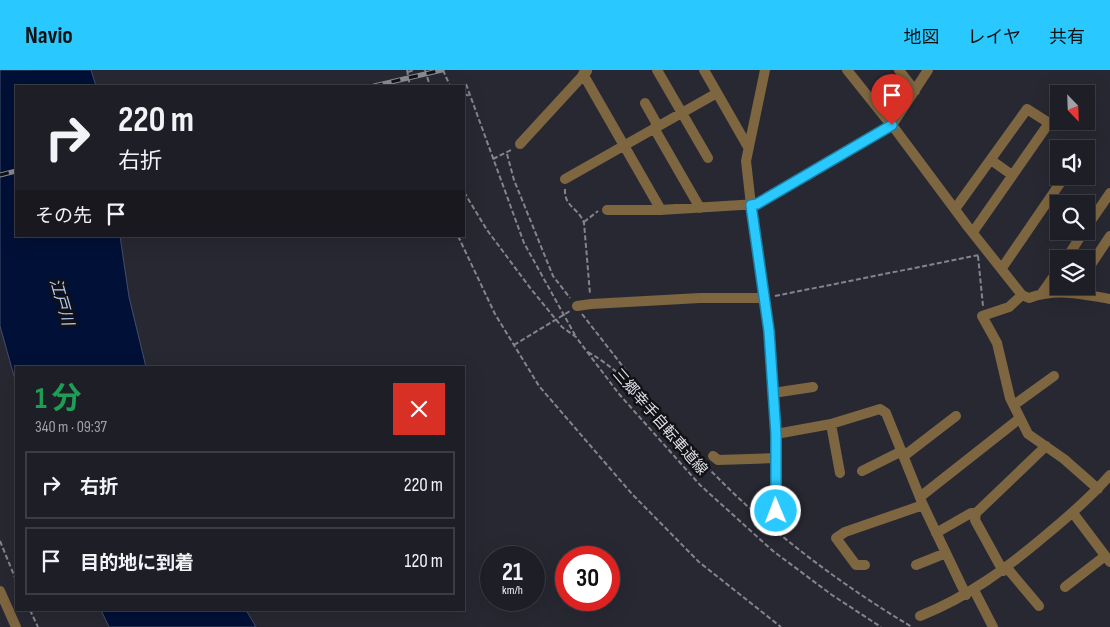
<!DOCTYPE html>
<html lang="ja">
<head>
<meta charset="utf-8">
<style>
	:root { --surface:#1e1e26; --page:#26272e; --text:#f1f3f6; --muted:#a1a2a7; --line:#3c3c43; --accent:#29c8ff }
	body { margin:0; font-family:"Sofia Sans Condensed","Noto Sans JP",sans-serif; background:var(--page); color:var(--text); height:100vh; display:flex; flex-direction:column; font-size:19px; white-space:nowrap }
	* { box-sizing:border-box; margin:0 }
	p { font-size:16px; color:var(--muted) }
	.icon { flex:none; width:28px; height:28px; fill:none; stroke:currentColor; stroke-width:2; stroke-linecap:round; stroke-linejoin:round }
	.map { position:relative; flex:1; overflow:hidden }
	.panel { position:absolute; left:15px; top:296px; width:450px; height:245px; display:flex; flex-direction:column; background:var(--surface); border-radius:0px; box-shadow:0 5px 20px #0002,0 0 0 1px var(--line) }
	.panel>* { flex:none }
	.top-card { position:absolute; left:15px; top:15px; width:450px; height:152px; border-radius:0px; box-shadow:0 5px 20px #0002,0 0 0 1px var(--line); background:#1e1e26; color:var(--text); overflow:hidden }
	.needle { width:32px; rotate:157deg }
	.fabs { position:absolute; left:1050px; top:15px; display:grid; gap:10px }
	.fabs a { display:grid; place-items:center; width:45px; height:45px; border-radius:0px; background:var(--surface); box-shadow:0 5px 20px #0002,0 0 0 1px var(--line); font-size:25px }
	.speed { position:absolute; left:480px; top:476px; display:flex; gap:10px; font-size:25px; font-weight:700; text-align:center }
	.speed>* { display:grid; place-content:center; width:65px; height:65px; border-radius:50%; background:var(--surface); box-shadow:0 5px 20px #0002,0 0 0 1px var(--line); line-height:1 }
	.speed small { font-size:12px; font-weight:400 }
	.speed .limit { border:8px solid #d22; background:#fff; color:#111 }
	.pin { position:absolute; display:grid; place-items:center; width:42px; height:42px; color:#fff; margin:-51px -21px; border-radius:50% 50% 50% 0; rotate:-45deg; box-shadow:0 0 5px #0007 }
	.pin .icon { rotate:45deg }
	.me { position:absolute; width:55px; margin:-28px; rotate:359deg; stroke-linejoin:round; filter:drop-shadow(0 0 4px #0008) }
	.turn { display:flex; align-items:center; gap:18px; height:105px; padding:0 20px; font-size:22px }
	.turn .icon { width:65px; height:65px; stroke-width:2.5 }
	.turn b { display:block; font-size:35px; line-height:42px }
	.then { display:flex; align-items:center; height:48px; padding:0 20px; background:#0003; gap:10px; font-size:19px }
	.round { display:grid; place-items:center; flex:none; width:52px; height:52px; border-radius:0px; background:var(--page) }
	.summary { display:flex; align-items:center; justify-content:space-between; height:85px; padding:0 20px }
	h1 { font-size:30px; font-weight:700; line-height:38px; color:#1e9e55 }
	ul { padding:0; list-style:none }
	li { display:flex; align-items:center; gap:15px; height:68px; margin:0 10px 8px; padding:0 10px; border:2px solid var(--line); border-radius:0px }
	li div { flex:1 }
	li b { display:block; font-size:19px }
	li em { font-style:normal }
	header { display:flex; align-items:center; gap:30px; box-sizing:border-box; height:70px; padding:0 25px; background:var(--accent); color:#111 }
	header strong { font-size:24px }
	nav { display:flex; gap:28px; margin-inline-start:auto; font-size:18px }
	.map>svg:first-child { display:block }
	.water { fill:#001036; stroke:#434e6b }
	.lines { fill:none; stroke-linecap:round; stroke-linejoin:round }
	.path { stroke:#84848e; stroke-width:2; stroke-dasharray:5 2.5; stroke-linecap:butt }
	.minor { stroke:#7e6640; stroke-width:10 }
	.rail-casing { stroke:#898992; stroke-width:5 }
	.rail { stroke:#111116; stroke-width:3; stroke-dasharray:9; stroke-linecap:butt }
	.route-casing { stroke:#1b82a6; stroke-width:12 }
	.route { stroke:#29c8ff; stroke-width:9 }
	.labels { text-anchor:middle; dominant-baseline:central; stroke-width:5; stroke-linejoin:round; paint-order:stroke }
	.street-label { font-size:15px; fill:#dfdfe7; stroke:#111116 }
	.water-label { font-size:16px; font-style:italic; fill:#b2cbf4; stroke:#111116 }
</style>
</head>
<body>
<header>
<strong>Navio</strong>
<nav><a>地図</a><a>レイヤ</a><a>共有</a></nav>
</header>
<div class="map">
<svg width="1110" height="557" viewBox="0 0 1110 557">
	<rect width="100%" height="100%" fill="#282833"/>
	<path class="water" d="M0,0H91L96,16H16V166H120L129,227L146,297L16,298V313L0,256Z
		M101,540H246L256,557H109Z"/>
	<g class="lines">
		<path class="path" d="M407,0L410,16
			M425,0L430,16
			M443,0L450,16
			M408,2L414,0
			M466,14L524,173L575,265
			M464,24L470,26
			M507,84L514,110L553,206L570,228
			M493,89L513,79
			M565,119C564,137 578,137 584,153L590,224
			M464,122L487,160L531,219L562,257L576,267L619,324L700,415L773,481L832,525L881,557
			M584,152L598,141
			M458,166L495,244L539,316L632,424L699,492L781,557
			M978,186L983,236
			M775,226L979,185
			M582,244L635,312L633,318
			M514,275L570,241
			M588,282C636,309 676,367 716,406C772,463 843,516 912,557
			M0,471L16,510
			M30,540L38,557"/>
		<path class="minor" d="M657,0L708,88
			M704,0L748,77
			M765,0L746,91L751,135L769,261L776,364V441
			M847,0L891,55
			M899,0L915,21
			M583,4L661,140
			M645,33L658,56
			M892,55L968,157L1022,225L1029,228C1057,218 1082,224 1110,229
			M654,58L700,138
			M520,74L587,1
			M1086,83L1091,86
			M991,90L1012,105
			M565,109L717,23
			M955,139L1027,39L1049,53L973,162
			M607,140H660L757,134L892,55L928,0
			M1086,158L1110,123
			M1066,189L1084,161
			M1002,198L1065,106
			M1086,202L1110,166
			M1042,223L1059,199
			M1022,225L1009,237L982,246L997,273L1010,328L1028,364L1064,389L1098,419
			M577,236L591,234L700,228H765
			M773,323L813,317
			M1014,335L1054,306
			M831,354L840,403
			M776,364L831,354L880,339L886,343L923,435L966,525
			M713,386L718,390L776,388
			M904,386L956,346
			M862,401L902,381
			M920,427L1019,349
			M1073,443L1110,492
			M936,463L971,443H976
			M865,495H856L836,468L845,462L923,435
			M916,495L946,483
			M1007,498L1039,536
			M1003,501L975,450L976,443L1046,376
			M1065,517L1105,486
			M974,520L993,557
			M0,521L16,557
			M920,546C968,527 1007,498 1046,465C1069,446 1091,427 1110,405"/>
		<g class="rail-casing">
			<path id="rail" d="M374,16L442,0
				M0,105L16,101"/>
		</g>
		<use href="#rail" class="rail"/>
	</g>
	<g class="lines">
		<g class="route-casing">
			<path id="route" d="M776,441V364L769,261L751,135L757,134L892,55"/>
		</g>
		<use href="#route" class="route"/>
	</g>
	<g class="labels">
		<g class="street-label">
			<text transform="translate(660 352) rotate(49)">三郷幸手自転車道線</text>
		</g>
		<g class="water-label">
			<text transform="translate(61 232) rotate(74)">江戸川</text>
		</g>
	</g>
</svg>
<div class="fabs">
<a><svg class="needle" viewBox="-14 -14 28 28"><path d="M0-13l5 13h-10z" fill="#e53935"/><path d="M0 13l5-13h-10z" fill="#a1a2a7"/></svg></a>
<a><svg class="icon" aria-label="sound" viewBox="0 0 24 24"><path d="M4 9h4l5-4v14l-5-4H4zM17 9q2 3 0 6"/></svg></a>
<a><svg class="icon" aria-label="search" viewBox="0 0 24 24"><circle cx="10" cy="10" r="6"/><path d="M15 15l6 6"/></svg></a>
<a><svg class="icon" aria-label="layers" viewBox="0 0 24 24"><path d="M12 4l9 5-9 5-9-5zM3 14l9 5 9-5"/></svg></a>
</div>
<div class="speed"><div>21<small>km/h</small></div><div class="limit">30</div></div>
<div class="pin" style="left:892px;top:55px;background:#d93025"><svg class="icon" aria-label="arrive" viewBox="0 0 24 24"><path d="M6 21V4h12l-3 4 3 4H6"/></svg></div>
<svg class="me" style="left:776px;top:441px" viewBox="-20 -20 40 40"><circle r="17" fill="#29c8ff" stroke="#fff" stroke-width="3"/><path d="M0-11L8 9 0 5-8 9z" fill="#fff"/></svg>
<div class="top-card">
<div class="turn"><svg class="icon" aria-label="right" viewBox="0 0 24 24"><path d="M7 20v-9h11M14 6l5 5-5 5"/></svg><div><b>220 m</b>右折</div></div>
<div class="then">その先<svg class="icon" aria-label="arrive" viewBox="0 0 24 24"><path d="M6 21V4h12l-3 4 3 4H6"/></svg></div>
</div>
<section class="panel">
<div class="summary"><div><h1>1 分</h1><p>340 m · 09:37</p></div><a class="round" style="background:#d93025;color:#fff"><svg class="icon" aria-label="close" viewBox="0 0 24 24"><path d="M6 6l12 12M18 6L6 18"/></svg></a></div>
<ul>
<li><svg class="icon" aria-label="right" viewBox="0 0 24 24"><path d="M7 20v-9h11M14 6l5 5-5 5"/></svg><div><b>右折</b></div><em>220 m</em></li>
<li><svg class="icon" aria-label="arrive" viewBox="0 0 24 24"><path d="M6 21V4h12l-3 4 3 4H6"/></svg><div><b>目的地に到着</b></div><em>120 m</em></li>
</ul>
</section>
</div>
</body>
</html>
